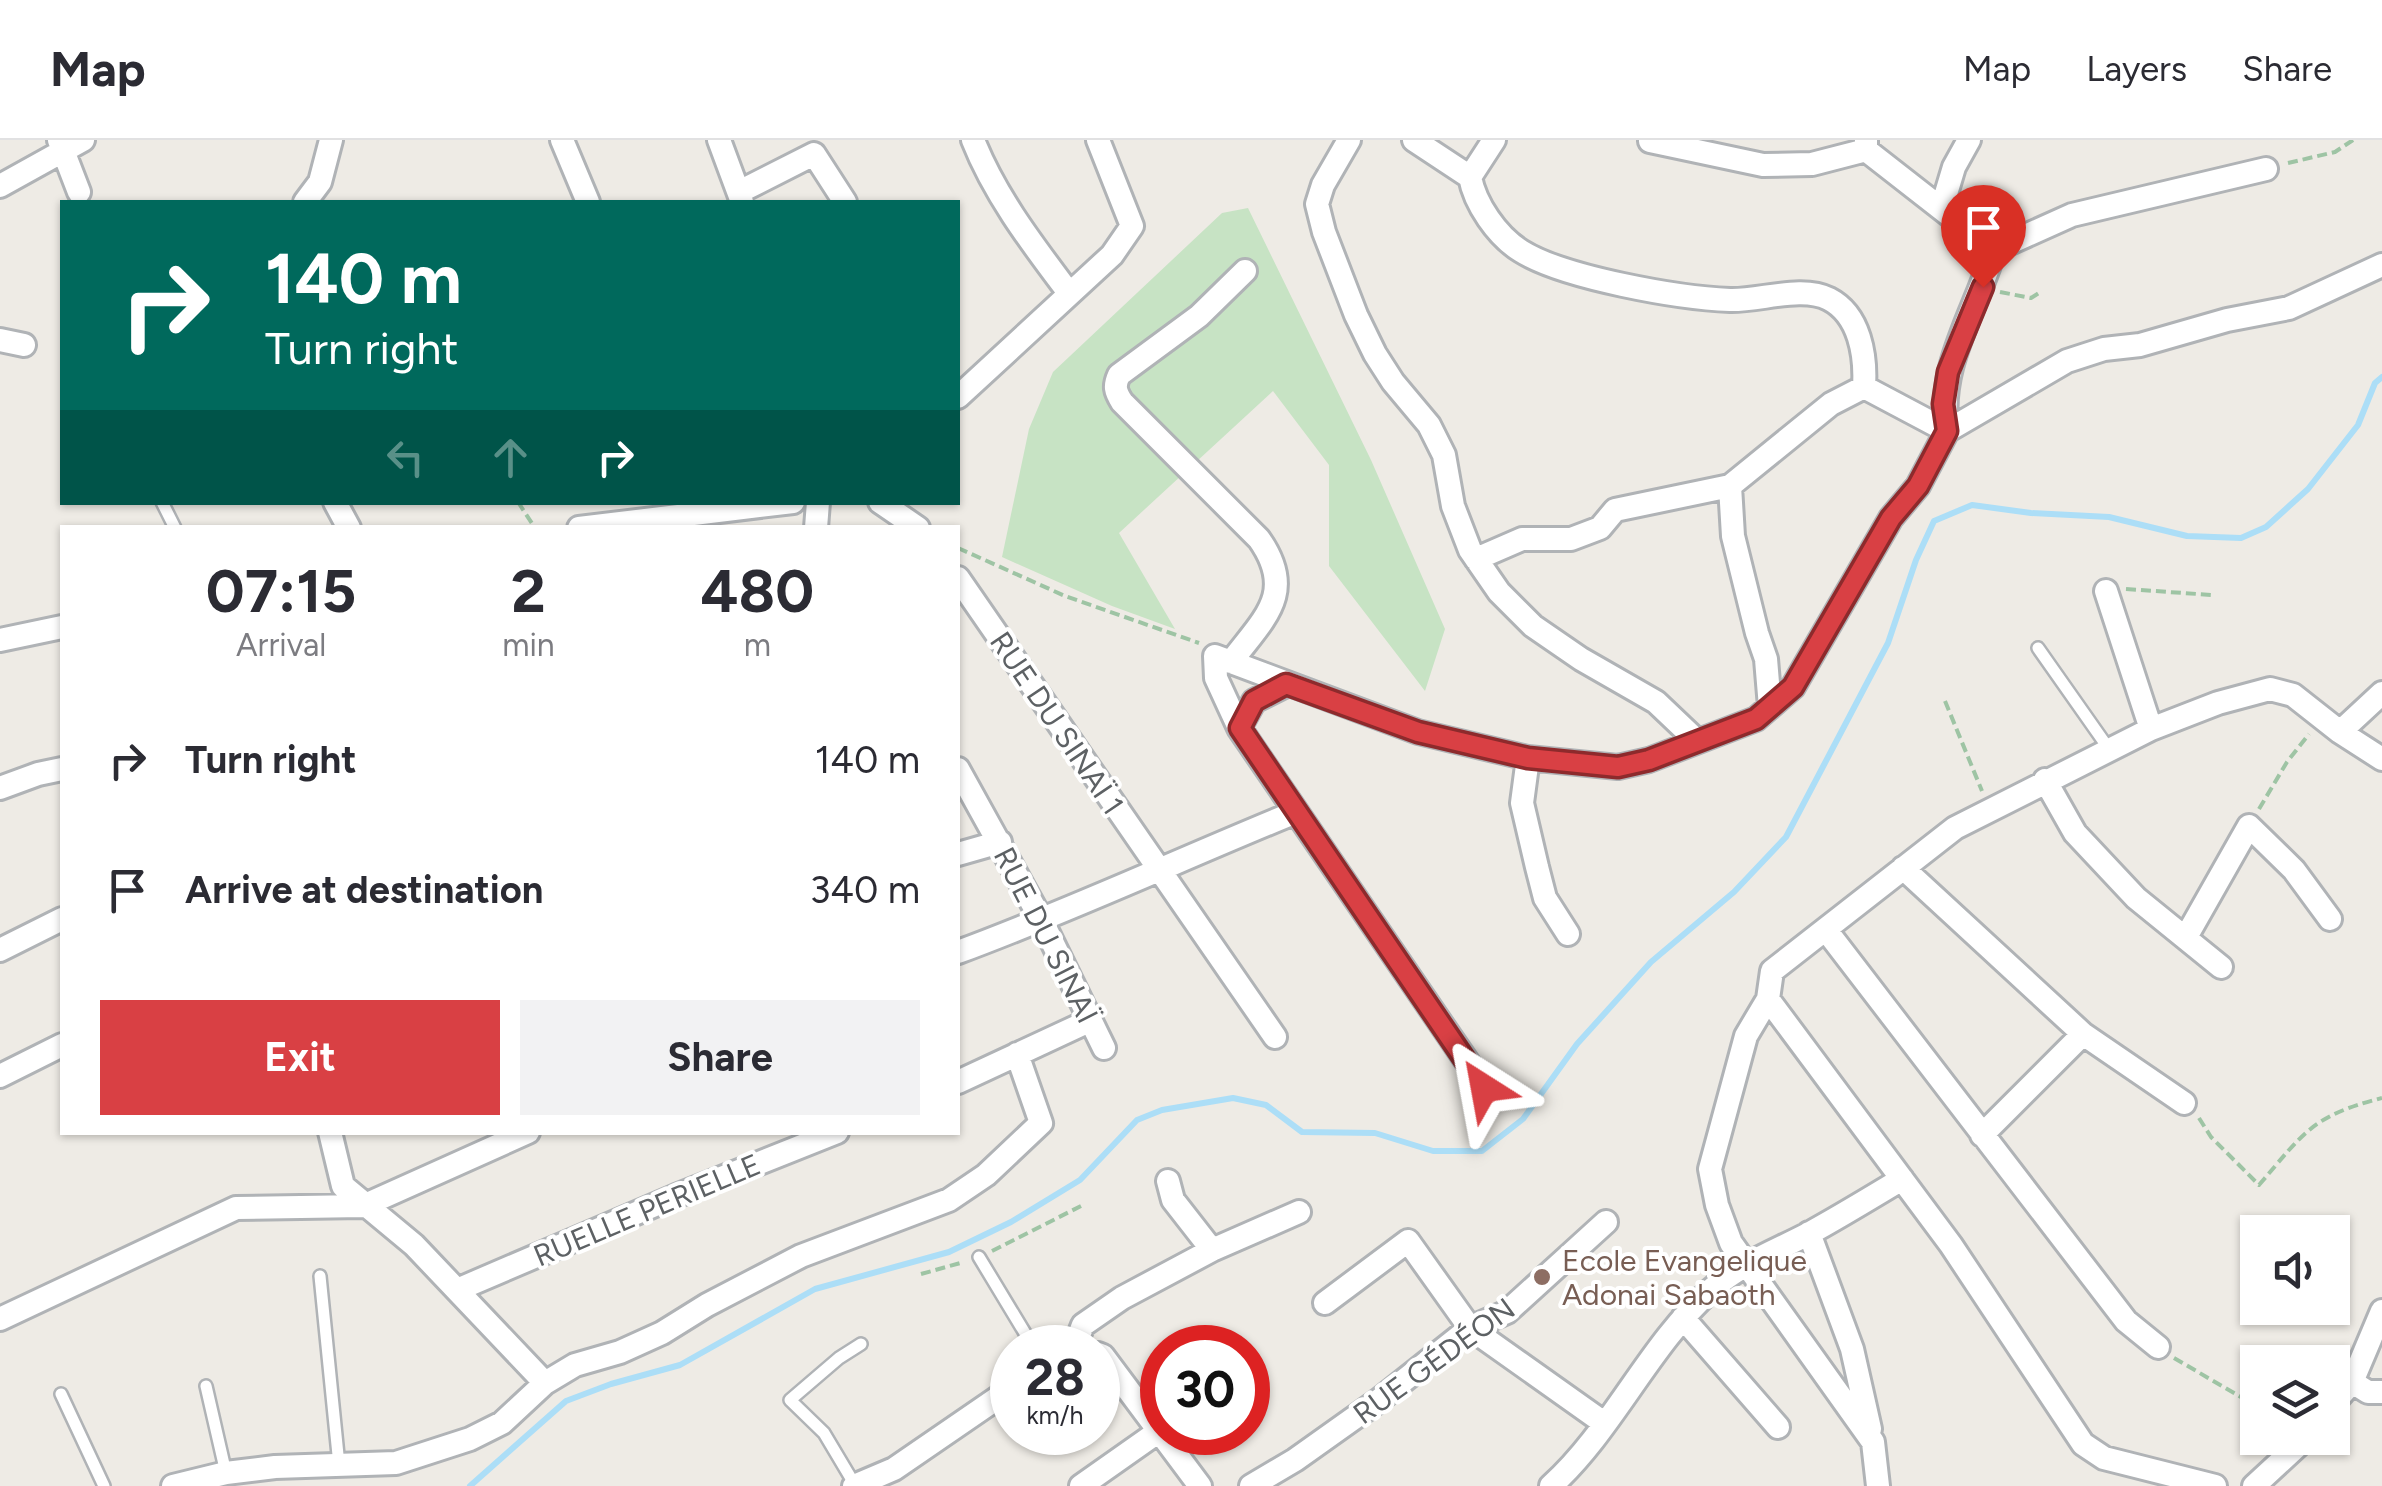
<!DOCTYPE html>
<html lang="en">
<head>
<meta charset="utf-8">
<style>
	:root { --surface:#fff; --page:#f2f2f3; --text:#2b2b33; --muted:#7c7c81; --line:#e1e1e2; --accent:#d94044 }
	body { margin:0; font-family:Figtree,sans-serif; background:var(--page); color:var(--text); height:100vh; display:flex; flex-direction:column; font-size:38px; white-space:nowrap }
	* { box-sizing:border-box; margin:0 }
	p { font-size:32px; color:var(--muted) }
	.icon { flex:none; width:55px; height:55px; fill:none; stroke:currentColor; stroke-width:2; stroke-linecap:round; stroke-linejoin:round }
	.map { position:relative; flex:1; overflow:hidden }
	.details { position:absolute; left:60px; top:385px; width:900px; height:610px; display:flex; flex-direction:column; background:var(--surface); border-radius:0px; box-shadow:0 2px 8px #0004 }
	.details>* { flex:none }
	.banner { position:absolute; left:60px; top:60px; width:900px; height:305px; border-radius:0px; box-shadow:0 2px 8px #0004; background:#00695c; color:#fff; overflow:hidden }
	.fabs { position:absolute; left:2240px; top:1075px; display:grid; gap:20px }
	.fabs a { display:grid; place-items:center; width:110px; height:110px; border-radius:0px; background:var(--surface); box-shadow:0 2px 8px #0004; font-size:50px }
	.speed { position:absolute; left:990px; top:1185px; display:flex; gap:20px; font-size:50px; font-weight:700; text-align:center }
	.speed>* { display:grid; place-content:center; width:130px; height:130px; border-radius:50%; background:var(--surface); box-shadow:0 2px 8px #0004; line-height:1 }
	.speed small { font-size:25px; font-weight:400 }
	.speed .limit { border:15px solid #d22; background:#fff; color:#111 }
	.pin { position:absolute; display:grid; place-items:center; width:85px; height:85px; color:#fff; margin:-102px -42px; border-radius:50% 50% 50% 0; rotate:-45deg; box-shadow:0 0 10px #0007 }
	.pin .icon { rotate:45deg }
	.me { position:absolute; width:110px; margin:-55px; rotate:326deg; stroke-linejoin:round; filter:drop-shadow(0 0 8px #0008) }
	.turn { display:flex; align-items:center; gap:35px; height:210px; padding:0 40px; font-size:45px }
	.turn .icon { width:130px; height:130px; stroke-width:2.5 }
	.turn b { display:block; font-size:70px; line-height:85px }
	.lanes { display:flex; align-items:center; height:95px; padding:0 40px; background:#0003; justify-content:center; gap:50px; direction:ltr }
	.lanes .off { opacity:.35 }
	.eta { display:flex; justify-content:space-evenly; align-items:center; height:170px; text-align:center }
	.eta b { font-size:60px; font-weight:700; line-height:70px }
	.button { display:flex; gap:20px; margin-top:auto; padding:20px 40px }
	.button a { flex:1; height:115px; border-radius:0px; background:var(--accent); color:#fff; font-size:40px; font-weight:700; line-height:115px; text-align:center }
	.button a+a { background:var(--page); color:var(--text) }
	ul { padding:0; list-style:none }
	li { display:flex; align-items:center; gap:30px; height:130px; padding:0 40px }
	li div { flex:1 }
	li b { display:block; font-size:38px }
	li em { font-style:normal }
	header { display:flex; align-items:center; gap:60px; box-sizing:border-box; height:140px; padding:0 50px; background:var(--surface); border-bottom:2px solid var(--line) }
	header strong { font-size:48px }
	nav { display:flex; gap:55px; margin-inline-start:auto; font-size:35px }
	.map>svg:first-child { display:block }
	.green { fill:#c7e3c4 }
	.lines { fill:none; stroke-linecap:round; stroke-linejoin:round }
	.stream { stroke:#acdef7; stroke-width:6 }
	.lane-casing { stroke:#b0b3b6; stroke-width:16 }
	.street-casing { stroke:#b0b3b6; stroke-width:28 }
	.path { stroke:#9ec4a4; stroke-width:4; stroke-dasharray:10 5; stroke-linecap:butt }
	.lane { stroke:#fff; stroke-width:11 }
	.street { stroke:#fff; stroke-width:22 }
	.route-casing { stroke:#8d2a2c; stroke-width:25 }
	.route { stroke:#d94044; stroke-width:18 }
	.education-dot { fill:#8d6e63; stroke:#fff; stroke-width:4 }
	.labels { text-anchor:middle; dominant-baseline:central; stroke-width:8; stroke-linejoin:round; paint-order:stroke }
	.street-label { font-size:30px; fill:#5d6164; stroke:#fff }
	.education-label { font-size:30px; fill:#785e54; stroke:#fff; text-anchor:start }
</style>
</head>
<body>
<header>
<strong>Map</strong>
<nav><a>Map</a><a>Layers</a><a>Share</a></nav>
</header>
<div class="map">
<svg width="2382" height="1346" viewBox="0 0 2382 1346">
	<rect width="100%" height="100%" fill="#eeebe5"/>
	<path class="green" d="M1248,68L1371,320L1445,489L1425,551L1329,426V325L1273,251L1119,393L1175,489L1112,466L1002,417L1029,289L1053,232L1222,73Z"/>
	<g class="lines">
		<path class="stream" d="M470,1346L566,1261L611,1244L680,1225L815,1149L949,1112L1011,1082L1080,1040L1137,980L1162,970L1233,958L1266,965L1302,992L1375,993L1433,1011H1482L1523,979L1577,904L1651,822L1734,752L1786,697L1888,503L1916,420L1934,381L1972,365L2031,373L2109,377L2187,396L2241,398L2266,387L2308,349L2358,285L2375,243L2382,237"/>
		<g class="lane-casing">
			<path id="lane" d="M162,362L175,388
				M2038,508L2109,609
				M979,1117L1034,1208
				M320,1136L339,1325
				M206,1246L226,1333
				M61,1254L104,1346
				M855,1345L824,1293L790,1260L839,1218L861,1204"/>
		</g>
		<g class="street-casing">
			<path id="street" d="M59,0L79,52
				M562,0L588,62
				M719,0L742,62
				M973,0C995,56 1033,105 1069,153
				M1349,0L1323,45L1317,64L1324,92L1356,175L1375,214L1393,242L1429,285L1444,315L1453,366L1470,410L1499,452L1533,486L1581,519L1656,562L1696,600
				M1414,0L1470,37
				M1494,0L1470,37C1475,64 1497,96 1521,111C1564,138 1679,158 1730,160C1760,161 1802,145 1829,159C1860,175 1866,216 1864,247
				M1866,0V10L1994,110
				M1650,1L1763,25L1812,24L1866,10
				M0,46L83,0
				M739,52L814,14L845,62
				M305,62L320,42L331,0
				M1942,67L1954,27L1969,0
				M0,200L24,205
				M1864,247L1947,291
				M958,257L1112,115L1132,86L1098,0
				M1947,291C1937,226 1976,171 1994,110L2072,75L2266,29
				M1730,346L1733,396L1757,493L1766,519L1770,567
				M335,362L349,388
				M880,362L918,388
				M579,388L793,362
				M816,388L818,362
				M1476,419L1522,399H1571L1600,388L1615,370L1730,346L1831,264L1864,247
				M958,438L1275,897
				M2106,451L2151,589
				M0,500L62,487
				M1231,522C1264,478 1297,453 1259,399L1122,262C1115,251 1114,246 1119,235L1199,176L1245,131
				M1239,588L1254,561L1286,545
				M2340,592L2382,553
				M1528,618L1522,663L1537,727L1545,758L1568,794
				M958,629L1042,781L1104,908
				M2045,640L2075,693L2136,758L2221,827
				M0,648L38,634L62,629
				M958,714L1000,702
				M1903,728L2083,894
				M1826,790L2126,1181L2158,1207
				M2186,797L2249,686L2294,730L2330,779
				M0,810L62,779
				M958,812C1072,770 1183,718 1296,672
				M1768,859L1951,1105L2083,1304L2104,1318L2215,1346
				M0,936L62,905
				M958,942L1089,881
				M1485,948L1239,588L1216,538L1215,516L1418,592L1528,618L1618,627L1649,620L1756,579L1793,547L1891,378L1918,346L1947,291L2067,221L2104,209L2140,205L2227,180L2289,168L2382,125
				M330,992L343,1046L414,1105L545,1243
				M1982,995L2083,894L2184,963
				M1168,1041L1173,1060L1212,1110
				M1809,1093L1852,1209L1870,1289
				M457,1150L676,1056L837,992
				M1325,1163L1408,1101L1470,1188L1604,1283
				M1683,1178L1778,1287
				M0,1179L236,1068L363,1066L528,992
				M1074,1208L1083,1185L1122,1158L1212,1110L1299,1072
				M1098,1214L1103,1216L1200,1346
				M2352,1242L2368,1252H2382
				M2332,1265L2352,1242L2382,1171
				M173,1346L226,1333L275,1327L396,1323L470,1299L502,1283L545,1243L575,1225L620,1212L662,1193L707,1165L801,1116L949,1060L986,1035L1041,983L1017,914
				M854,1346L894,1329L1012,1248
				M1081,1346L1162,1289
				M1251,1346L1295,1320L1378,1261L1470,1188L1507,1172L1606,1082
				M1551,1346C1613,1290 1648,1206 1711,1150C1740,1124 1776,1111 1810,1093C1841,1076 1872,1057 1902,1039
				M1878,1346L1873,1302L1731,1103L1717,1065L1710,1029L1746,896L1768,859L1772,831L1955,688L2151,589L2218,563L2270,549L2293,555L2340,592L2382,619
				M2254,1346L2306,1298"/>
		</g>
		<path class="path" d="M2288,23L2335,12L2353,0
			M2000,152L2031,158L2042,151
			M518,362L535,388
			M958,408L1065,456L1199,503
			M2126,449L2212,455
			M1945,561L1982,651
			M2259,669L2287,622L2309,594
			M2199,978L2211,997L2259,1045C2304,993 2311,976 2382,958
			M992,1111L1081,1066
			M921,1134L964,1122
			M2174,1218L2258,1267"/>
		<use href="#lane" class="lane"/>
		<use href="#street" class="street"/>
	</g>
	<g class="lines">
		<g class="route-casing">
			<path id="route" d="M1484,948L1240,588L1254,561L1286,544L1418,592L1528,618L1618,627L1649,620L1756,579L1793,547L1891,378L1918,346L1947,291L1943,264L1948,232L1983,147"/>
		</g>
		<use href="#route" class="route"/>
	</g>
	<circle class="education-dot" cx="1542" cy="1137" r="10"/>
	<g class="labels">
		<g class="street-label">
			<text transform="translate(1057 583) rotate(56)">RUE DU SINAÏ 1</text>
			<text transform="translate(1046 795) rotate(63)">RUE DU SINAÏ</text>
			<text transform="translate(647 1070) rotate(-23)">RUELLE PERIELLE</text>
			<text transform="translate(1434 1221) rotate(-36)">RUE GÉDÉON</text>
		</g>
		<g class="education-label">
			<text x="1562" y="1120">Ecole Evangelique<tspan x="1562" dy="34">Adonai Sabaoth</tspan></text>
		</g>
	</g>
</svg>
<div class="fabs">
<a><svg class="icon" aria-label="sound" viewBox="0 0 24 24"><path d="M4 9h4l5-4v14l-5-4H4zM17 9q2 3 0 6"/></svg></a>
<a><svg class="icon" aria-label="layers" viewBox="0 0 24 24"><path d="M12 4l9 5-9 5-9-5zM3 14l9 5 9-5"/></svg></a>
</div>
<div class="speed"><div>28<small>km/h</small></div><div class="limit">30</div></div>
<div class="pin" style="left:1983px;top:147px;background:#d93025"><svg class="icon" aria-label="arrive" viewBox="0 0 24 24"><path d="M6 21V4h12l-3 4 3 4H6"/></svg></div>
<svg class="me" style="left:1484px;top:948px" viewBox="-20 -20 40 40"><path d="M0-17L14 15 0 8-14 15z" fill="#d94044" stroke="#fff" stroke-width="4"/></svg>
<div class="banner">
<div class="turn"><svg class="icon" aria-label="right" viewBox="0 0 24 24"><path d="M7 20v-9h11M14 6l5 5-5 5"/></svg><div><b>140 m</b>Turn right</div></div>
<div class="lanes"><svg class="icon off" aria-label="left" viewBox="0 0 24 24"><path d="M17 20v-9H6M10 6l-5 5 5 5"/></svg><svg class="icon off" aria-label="ahead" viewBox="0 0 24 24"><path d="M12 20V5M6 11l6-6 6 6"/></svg><svg class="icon" aria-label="right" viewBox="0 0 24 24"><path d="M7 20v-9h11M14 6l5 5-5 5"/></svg></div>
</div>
<section class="details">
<div class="eta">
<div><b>07:15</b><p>Arrival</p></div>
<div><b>2</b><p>min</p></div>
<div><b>480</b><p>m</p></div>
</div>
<ul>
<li><svg class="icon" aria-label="right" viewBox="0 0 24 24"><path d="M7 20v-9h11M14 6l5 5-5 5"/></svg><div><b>Turn right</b></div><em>140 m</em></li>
<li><svg class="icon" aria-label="arrive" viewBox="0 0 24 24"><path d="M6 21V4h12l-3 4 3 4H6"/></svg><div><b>Arrive at destination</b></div><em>340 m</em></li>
</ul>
<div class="button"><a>Exit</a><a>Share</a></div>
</section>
</div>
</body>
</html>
